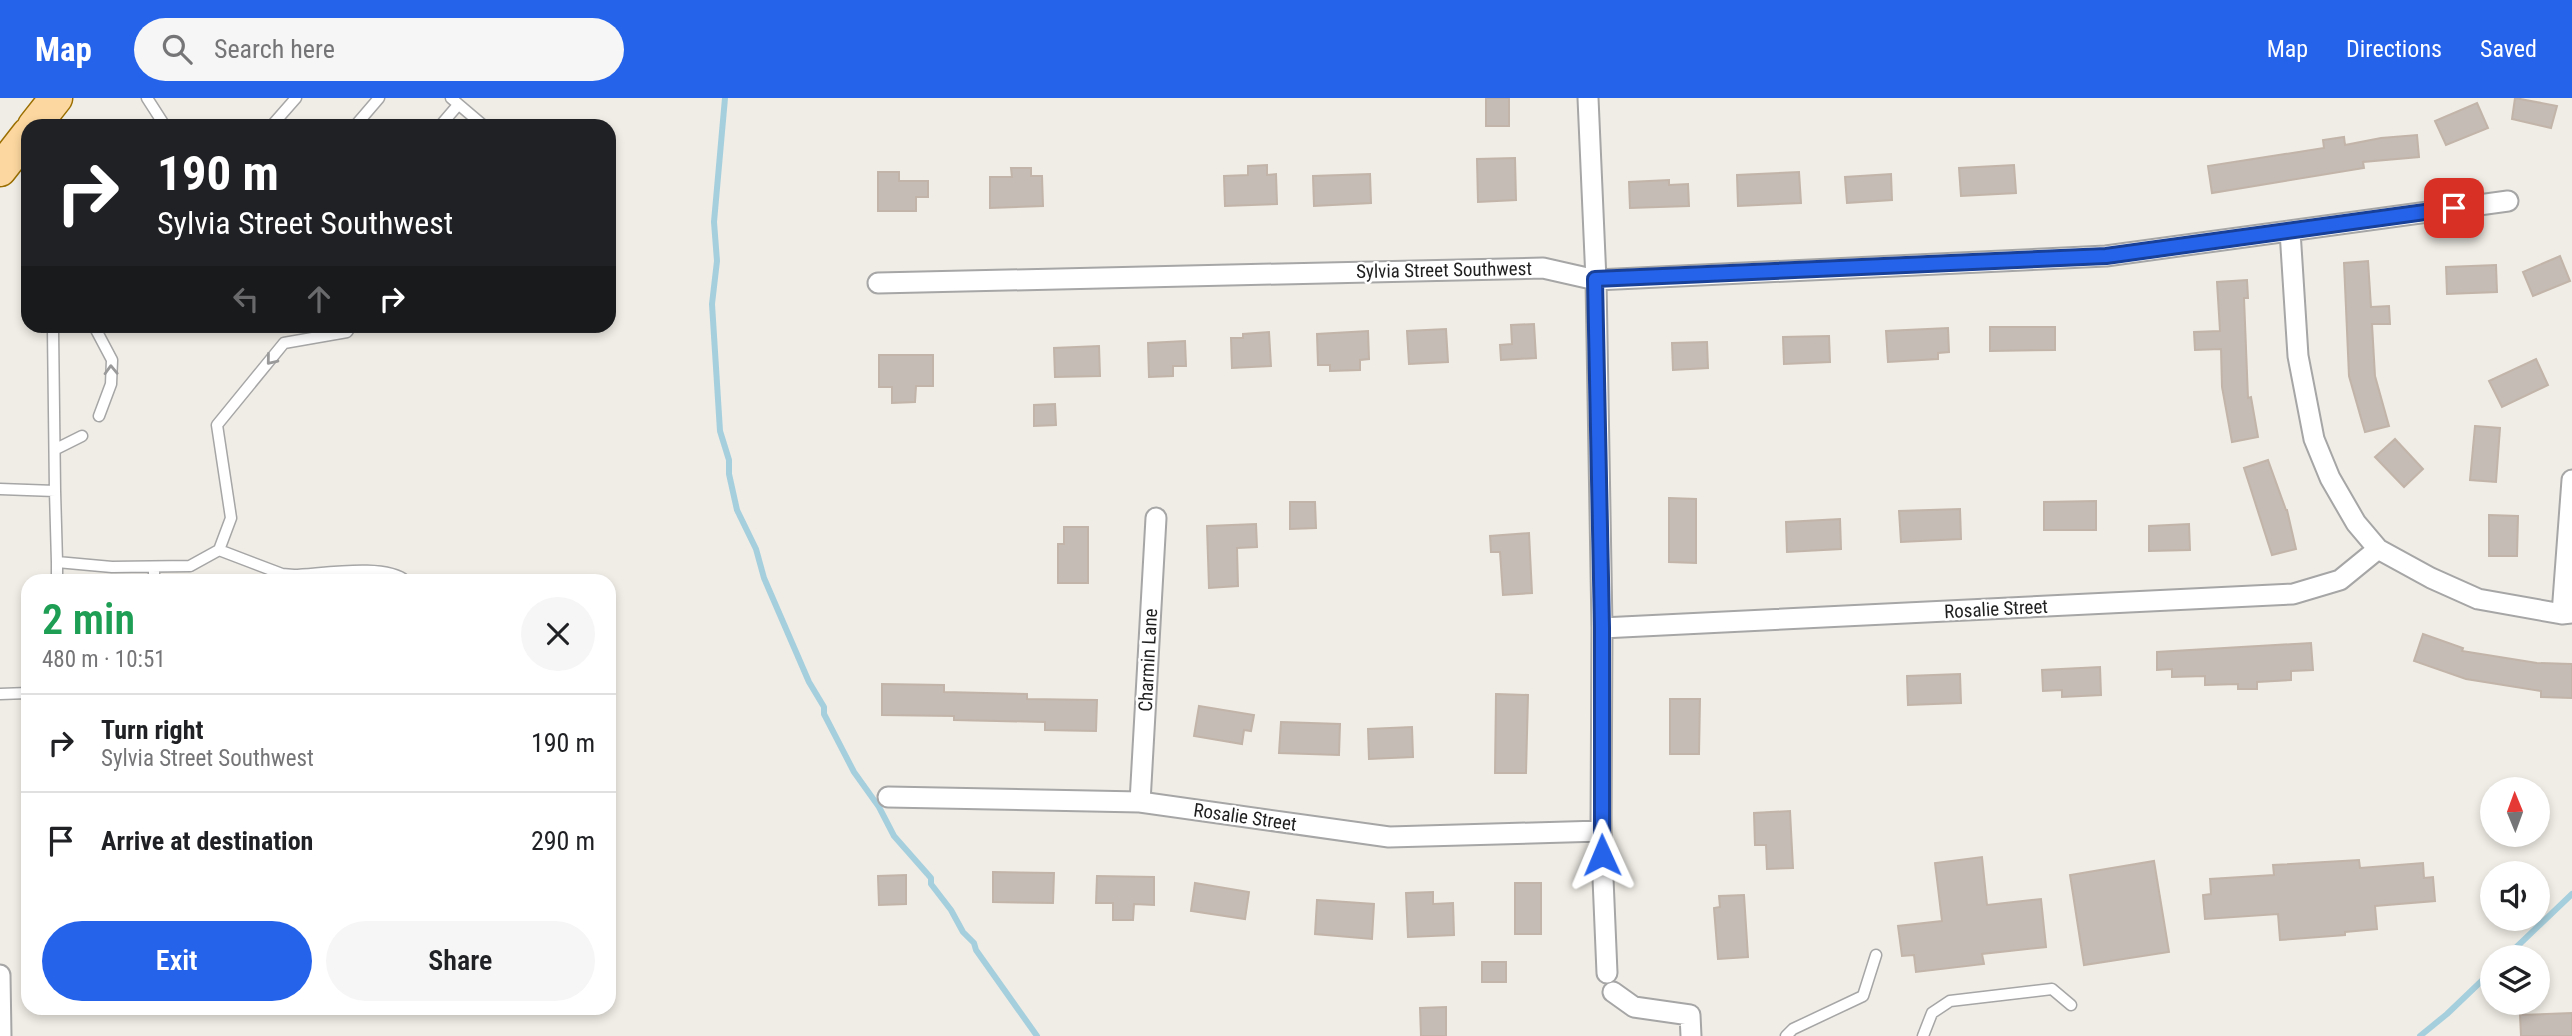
<!DOCTYPE html>
<html lang="en">
<head>
<meta charset="utf-8">
<style>
	:root { --surface:#fff; --page:#f6f6f6; --text:#202124; --muted:#757577; --line:#e0e0e0; --accent:#2563eb }
	body { margin:0; font-family:"Roboto Condensed",sans-serif; background:var(--page); color:var(--text); height:100vh; display:flex; flex-direction:column; font-size:26px; white-space:nowrap }
	* { box-sizing:border-box; margin:0 }
	p { font-size:23px; color:var(--muted) }
	.icon { flex:none; width:38px; height:38px; fill:none; stroke:currentColor; stroke-width:2; stroke-linecap:round; stroke-linejoin:round }
	.map { position:relative; flex:1; overflow:hidden }
	.side { position:absolute; left:21px; top:476px; width:595px; height:441px; display:flex; flex-direction:column; background:var(--surface); border-radius:21px; box-shadow:0 4px 10px #0003 }
	.side>* { flex:none }
	.guide { position:absolute; left:21px; top:21px; width:595px; height:214px; border-radius:21px; box-shadow:0 4px 10px #0003; background:#202124; color:#fff; overflow:hidden }
	.needle { width:46px; rotate:359deg }
	.fabs { position:absolute; left:2480px; top:679px; display:grid; gap:14px }
	.fabs a { display:grid; place-items:center; width:70px; height:70px; border-radius:50%; background:var(--surface); box-shadow:0 4px 10px #0003; font-size:35px }
	.pin { position:absolute; display:grid; place-items:center; width:60px; height:60px; color:#fff; margin:-30px; border-radius:14px; box-shadow:0 4px 10px #0006 }
	.me { position:absolute; width:77px; margin:-38px; rotate:359deg; stroke-linejoin:round; filter:drop-shadow(0 0 5px #0008) }
	.turn { display:flex; align-items:center; gap:24px; height:147px; padding:0 21px; font-size:32px }
	.turn .icon { width:91px; height:91px; stroke-width:2.5 }
	.turn b { display:block; font-size:49px; line-height:60px }
	.lanes { display:flex; align-items:center; height:66px; padding:0 21px; background:#0003; justify-content:center; gap:35px; direction:ltr }
	.lanes .off { opacity:.35 }
	.round { display:grid; place-items:center; flex:none; width:74px; height:74px; border-radius:37px; background:var(--page) }
	.summary { display:flex; align-items:center; justify-content:space-between; height:119px; padding:0 21px }
	h1 { font-size:42px; font-weight:600; line-height:52px; color:#1e9e55 }
	.action { display:flex; gap:14px; margin-top:auto; padding:14px 21px }
	.action a { flex:1; height:80px; border-radius:42px; background:var(--accent); color:#fff; font-size:28px; font-weight:600; line-height:80px; text-align:center }
	.action a+a { background:var(--page); color:var(--text) }
	ul { padding:0; list-style:none }
	li { display:flex; align-items:center; gap:21px; height:98px; padding:0 21px; border-top:2px solid var(--line) }
	li div { flex:1 }
	li b { display:block; font-size:26px }
	li em { font-style:normal }
	header { display:flex; align-items:center; gap:42px; box-sizing:border-box; height:98px; padding:0 35px; background:var(--accent); color:#fff }
	header strong { font-size:33px }
	nav { display:flex; gap:38px; margin-inline-start:auto; font-size:24px }
	.search { width:490px; height:63px; background:var(--page); display:flex; align-items:center; gap:18px; box-sizing:border-box; padding:0 24px; border-radius:38px; color:var(--muted); font-size:26px }
	.map>svg:first-child { display:block }
	.lines { fill:none; stroke-linecap:round; stroke-linejoin:round }
	.stream { stroke:#a6cfdd; stroke-width:6 }
	.building { fill:#c5bcb5; stroke:#c2b4a8; stroke-width:2 }
	.lane-casing { stroke:#a6a6a6; stroke-width:13 }
	.street-casing { stroke:#a6a6a6; stroke-width:23 }
	.primary-casing { stroke:#9a6e00; stroke-width:35 }
	.lane { stroke:#fff; stroke-width:10 }
	.street { stroke:#fff; stroke-width:19 }
	.primary { stroke:#fcd79f; stroke-width:32 }
	.oneway { stroke:#9a9a9a }
	.route-casing { stroke:#184099; stroke-width:18 }
	.route { stroke:#2563eb; stroke-width:12 }
	.labels { text-anchor:middle; dominant-baseline:central; stroke-width:5; stroke-linejoin:round; paint-order:stroke }
	.street-label { font-size:19px; fill:#1f1f1f; stroke:#fff }
</style>
</head>
<body>
<header>
<strong>Map</strong>
<div class="search"><svg class="icon" aria-label="search" viewBox="0 0 24 24"><circle cx="10" cy="10" r="6"/><path d="M15 15l6 6"/></svg>Search here</div>
<nav><a>Map</a><a>Directions</a><a>Saved</a></nav>
</header>
<div class="map">
<svg width="2572" height="938" viewBox="0 0 2572 938">
	<rect width="100%" height="100%" fill="#f0ede6"/>
	<g class="lines">
		<path class="stream" d="M725,0L714,124L717,163L712,206L720,333L729,362V376L737,412L756,451L764,480L809,584L824,609V616L854,674L879,709L894,738L931,780V786L951,812L963,834L974,845L976,852L1037,938
			M2506,859L2572,796
			M2420,938L2447,916L2492,873"/>
	</g>
	<path class="building" d="M1486,0H1509V28H1486Z
		M2515,0L2557,8L2551,30L2512,21Z
		M2477,5L2488,30L2446,47L2435,23Z
		M2417,37L2419,59L2363,64L2364,70L2212,95L2208,68L2324,50L2323,42L2344,39L2345,47L2381,40Z
		M1515,60L1516,102L1478,104L1477,61Z
		M1267,67V77L1276,76L1277,106L1225,108L1224,78L1248,77V68Z
		M2014,67L2016,95L1961,98L1959,70Z
		M1011,70H1031V78H1042L1043,108L990,110V79H1012Z
		M878,74H899V83H928V99H916V113H878Z
		M1799,74L1801,105L1738,108L1737,77Z
		M1370,76L1371,105L1314,108L1313,78Z
		M1891,76L1892,102L1847,105L1845,79Z
		M1669,82V87L1688,86L1689,108L1630,110L1629,84Z
		M2560,158L2570,183L2533,198L2523,174Z
		M2368,163L2371,209L2389,208L2390,226H2372L2375,278L2389,328L2365,334L2349,278L2344,165Z
		M2496,167L2497,194L2447,196L2446,169Z
		M2247,182L2248,200H2244L2248,300L2251,299L2258,339L2232,344L2222,289L2221,251L2195,252L2194,234L2220,233L2217,184Z
		M1534,226L1536,260L1501,262L1500,247L1512,246L1511,227Z
		M1990,229H2055V252L1990,253Z
		M1948,230L1949,254L1938,255V261L1888,264L1886,233Z
		M1446,231L1448,264L1409,266L1407,233Z
		M1368,233L1369,261L1360,262V272L1330,273V267H1318L1317,236Z
		M1269,234L1271,268L1232,270L1231,240H1243V236Z
		M1829,238L1830,264L1784,266L1783,239Z
		M1185,243L1186,268H1173V278L1149,279L1148,245Z
		M1707,244L1708,270L1673,272L1672,245Z
		M1099,248L1100,278L1055,279L1054,250Z
		M879,257H933V288H916L915,304L892,305V289H879Z
		M2536,261L2548,287L2502,309L2489,283Z
		M1055,306L1056,327L1034,328V307Z
		M2475,328L2500,330L2496,384L2470,382Z
		M2395,341L2423,371L2404,389L2375,359Z
		M2268,362L2286,412H2287L2296,451L2272,457L2244,370Z
		M1669,400L1696,401V465L1669,464Z
		M2096,403V432H2044V404Z
		M1290,404H1315L1316,430L1290,431Z
		M1960,411L1961,441L1901,444L1899,413Z
		M2489,417L2518,418L2517,458H2489Z
		M1840,421L1841,451L1787,454L1786,424Z
		M1256,426L1257,449L1237,450L1238,488L1209,490L1207,428Z
		M2189,426L2190,452L2149,453V428Z
		M1064,429H1088V485H1058V446H1064Z
		M1529,435L1532,495L1503,497L1500,454H1491L1490,438Z
		M2423,536L2463,550L2462,553L2537,565L2572,566V600L2541,599V593L2466,581L2414,563Z
		M2311,545L2313,572L2291,573V582L2257,584V591H2238V586L2205,587V578L2172,579V571L2157,572V554Z
		M2100,569L2101,597L2062,599V592L2043,593L2042,572Z
		M1960,576L1961,605L1908,607L1907,578Z
		M882,586L944,587V594L1027,596V601L1097,602L1096,633L1045,632V624L954,622V618L882,617Z
		M1496,596L1528,597L1526,675H1495Z
		M1670,601H1700L1699,656H1670Z
		M1199,608L1254,617L1251,633L1244,632L1242,646L1194,638Z
		M1281,624L1340,626L1339,657L1279,655Z
		M1412,629L1413,659L1369,661L1368,631Z
		M1790,713L1793,770L1767,771L1766,747H1755L1754,715Z
		M1982,759L1987,807L2041,801L2046,849L1982,856L1984,866L1916,874L1914,857L1902,858L1898,828L1942,823L1935,765Z
		M2359,762L2360,770L2423,765L2424,780L2433,779L2435,803L2375,808L2377,831L2345,834V837L2280,842L2278,816L2205,821L2203,797L2211,796L2210,781L2274,777L2273,767Z
		M2154,763L2169,854L2084,867L2070,777Z
		M993,774L1054,775L1053,805L993,804Z
		M906,777V806L879,807L878,778Z
		M1097,778L1154,779V807L1134,806L1133,822H1113V805H1096Z
		M1195,785L1249,794L1245,821L1191,813Z
		M1515,785H1541V836H1515Z
		M1433,794V806L1453,805L1454,837L1408,839L1406,795Z
		M1744,797L1748,859L1718,861L1714,810L1720,809L1719,798Z
		M1317,802L1374,806L1372,841L1315,836Z
		M1482,864H1506V884H1482Z
		M1446,909V938H1421L1420,910Z
		M2572,915V938H2521L2520,917Z"/>
	<g class="lines">
		<g class="lane-casing">
			<path id="lane" d="M147,0L165,28
				M451,0L484,28
				M276,28L274,25L296,0
				M355,28L379,0
				M440,28L458,7
				M94,228L112,262L111,286L99,318
				M56,351L82,338
				M0,391L55,393L57,464L112,469L190,468L219,452L231,420L217,327L284,245L347,234L351,228
				M55,393L53,232L55,228
				M219,452L282,476L294,477C322,476 386,465 406,483
				M57,464V483
				M154,469V483
				M0,596L28,595
				M1786,938L1793,931L1863,898L1876,857
				M1923,938L1932,915L1950,903L2052,891L2071,907"/>
		</g>
		<g class="street-casing">
			<path id="street" d="M1588,0L1596,182L1602,530L1601,733L1607,875
				M2290,133L2298,258L2314,341L2330,380L2356,425L2378,451L2431,480L2478,501L2562,516L2572,515
				M878,185L1543,170L1596,182L2106,158L2508,103
				M2562,516L2572,382
				M1602,530L2293,496L2340,482L2378,451
				M888,699L1140,704L1389,739L1601,733
				M1140,704L1156,420
				M0,877L1,938
				M1613,894L1634,909L1690,917L1691,938"/>
		</g>
		<g class="primary-casing">
			<path id="primary" d="M34,28L56,0
				M0,72L28,36"/>
		</g>
		<use href="#lane" class="lane"/>
		<use href="#street" class="street"/>
		<use href="#primary" class="primary"/>
	</g>
	<defs><path id="oneway-chevron" d="M-2-3.5L2.5 0L-2 3.5" fill="none" stroke-width="1.6" stroke-linecap="round" stroke-linejoin="round" transform="scale(1.75)"/></defs>
	<g class="oneway">
		<use href="#oneway-chevron" transform="translate(271 262) rotate(129)"/>
		<use href="#oneway-chevron" transform="translate(111 272) rotate(-92)"/>
	</g>
	<g class="lines">
		<g class="route-casing">
			<path id="route" d="M1602,757V530L1595,181L2106,158L2454,110"/>
		</g>
		<use href="#route" class="route"/>
	</g>
	<g class="labels">
		<g class="street-label">
			<text transform="translate(1444 172) rotate(-1)">Sylvia Street Southwest</text>
			<text transform="translate(1996 511) rotate(-3)">Rosalie Street</text>
			<text transform="translate(1148 562) rotate(-87)">Charmin Lane</text>
			<text transform="translate(1245 719) rotate(8)">Rosalie Street</text>
		</g>
	</g>
</svg>
<div class="fabs">
<a><svg class="needle" viewBox="-14 -14 28 28"><path d="M0-13l5 13h-10z" fill="#e53935"/><path d="M0 13l5-13h-10z" fill="#757577"/></svg></a>
<a><svg class="icon" aria-label="sound" viewBox="0 0 24 24"><path d="M4 9h4l5-4v14l-5-4H4zM17 9q2 3 0 6"/></svg></a>
<a><svg class="icon" aria-label="layers" viewBox="0 0 24 24"><path d="M12 4l9 5-9 5-9-5zM3 14l9 5 9-5"/></svg></a>
</div>
<div class="pin" style="left:2454px;top:110px;background:#d93025"><svg class="icon" aria-label="arrive" viewBox="0 0 24 24"><path d="M6 21V4h12l-3 4 3 4H6"/></svg></div>
<svg class="me" style="left:1602px;top:757px" viewBox="-20 -20 40 40"><path d="M0-17L14 15 0 8-14 15z" fill="#2563eb" stroke="#fff" stroke-width="4"/></svg>
<div class="guide">
<div class="turn"><svg class="icon" aria-label="right" viewBox="0 0 24 24"><path d="M7 20v-9h11M14 6l5 5-5 5"/></svg><div><b>190 m</b>Sylvia Street Southwest</div></div>
<div class="lanes"><svg class="icon off" aria-label="left" viewBox="0 0 24 24"><path d="M17 20v-9H6M10 6l-5 5 5 5"/></svg><svg class="icon off" aria-label="ahead" viewBox="0 0 24 24"><path d="M12 20V5M6 11l6-6 6 6"/></svg><svg class="icon" aria-label="right" viewBox="0 0 24 24"><path d="M7 20v-9h11M14 6l5 5-5 5"/></svg></div>
</div>
<section class="side">
<div class="summary"><div><h1>2 min</h1><p>480 m · 10:51</p></div><a class="round"><svg class="icon" aria-label="close" viewBox="0 0 24 24"><path d="M6 6l12 12M18 6L6 18"/></svg></a></div>
<ul>
<li><svg class="icon" aria-label="right" viewBox="0 0 24 24"><path d="M7 20v-9h11M14 6l5 5-5 5"/></svg><div><b>Turn right</b><p>Sylvia Street Southwest</p></div><em>190 m</em></li>
<li><svg class="icon" aria-label="arrive" viewBox="0 0 24 24"><path d="M6 21V4h12l-3 4 3 4H6"/></svg><div><b>Arrive at destination</b></div><em>290 m</em></li>
</ul>
<div class="action"><a>Exit</a><a>Share</a></div>
</section>
</div>
</body>
</html>
